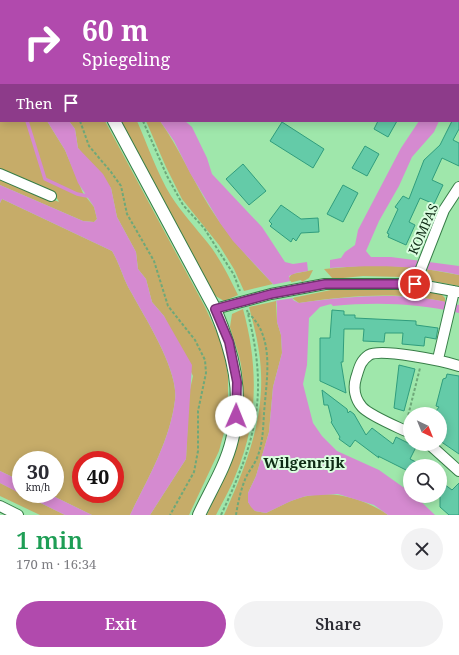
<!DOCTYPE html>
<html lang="en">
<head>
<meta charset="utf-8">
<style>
	:root { --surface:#fff; --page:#f2f2f3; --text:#2b2b33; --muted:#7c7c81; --accent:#b14aad }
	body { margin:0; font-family:"Noto Serif",serif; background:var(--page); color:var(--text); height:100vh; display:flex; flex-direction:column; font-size:15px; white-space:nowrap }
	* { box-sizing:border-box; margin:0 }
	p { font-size:13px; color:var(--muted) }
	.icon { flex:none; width:22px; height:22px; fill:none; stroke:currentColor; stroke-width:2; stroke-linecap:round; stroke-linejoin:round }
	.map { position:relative; height:515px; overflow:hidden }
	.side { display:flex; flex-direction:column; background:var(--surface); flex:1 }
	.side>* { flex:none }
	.banner { position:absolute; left:0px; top:0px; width:459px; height:122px; box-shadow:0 2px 10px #0003; background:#b14aad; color:#fff; overflow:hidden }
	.needle { width:26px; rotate:137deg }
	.buttons { position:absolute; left:403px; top:407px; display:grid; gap:8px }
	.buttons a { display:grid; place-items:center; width:44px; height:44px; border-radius:50%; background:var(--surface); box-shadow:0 2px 10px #0003; font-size:20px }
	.speed { position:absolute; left:12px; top:451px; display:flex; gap:8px; font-size:20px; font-weight:700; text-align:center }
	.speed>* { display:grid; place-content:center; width:52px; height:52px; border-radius:50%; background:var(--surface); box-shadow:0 2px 10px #0003; line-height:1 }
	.speed small { font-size:10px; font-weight:400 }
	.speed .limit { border:6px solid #d22; background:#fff; color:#111 }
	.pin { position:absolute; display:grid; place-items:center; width:34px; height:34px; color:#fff; margin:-17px; border:2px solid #fff; border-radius:50%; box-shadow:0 1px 4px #0007 }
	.me { position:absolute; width:44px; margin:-22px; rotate:1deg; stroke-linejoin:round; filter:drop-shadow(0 0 3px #0008) }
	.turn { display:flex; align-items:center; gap:14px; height:84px; padding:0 16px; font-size:18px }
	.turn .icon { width:52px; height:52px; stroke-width:2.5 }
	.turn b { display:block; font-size:28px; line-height:34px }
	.then { display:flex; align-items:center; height:38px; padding:0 16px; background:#0003; gap:8px; font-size:15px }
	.round { display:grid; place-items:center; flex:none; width:42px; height:42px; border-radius:21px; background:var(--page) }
	.head { display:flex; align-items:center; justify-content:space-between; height:68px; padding:0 16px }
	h1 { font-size:24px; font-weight:600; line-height:30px; color:#1e9e55 }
	.button { display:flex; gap:8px; margin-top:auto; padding:8px 16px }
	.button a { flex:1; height:46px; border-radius:24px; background:var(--accent); color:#fff; font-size:16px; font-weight:600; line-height:46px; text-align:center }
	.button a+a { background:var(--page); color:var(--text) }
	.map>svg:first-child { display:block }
	.green { fill:#c6ac69; fill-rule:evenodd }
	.water { fill:#d58ad0 }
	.pier { fill:#9fe7ab }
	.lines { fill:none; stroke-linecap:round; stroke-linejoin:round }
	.stream { stroke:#d58ad0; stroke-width:3.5 }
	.building { fill:#64cba8; stroke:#309d7d }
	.minor-casing { stroke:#377d47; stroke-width:12 }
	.tertiary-casing { stroke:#377d47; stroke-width:14 }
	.path { stroke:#6ea879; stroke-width:2; stroke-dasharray:3 2; stroke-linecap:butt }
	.minor { stroke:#fff; stroke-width:10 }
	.tertiary { stroke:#fff; stroke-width:12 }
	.route-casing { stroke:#733070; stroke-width:10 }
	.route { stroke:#b14aad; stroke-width:7 }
	.labels { text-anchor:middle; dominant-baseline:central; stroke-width:4; stroke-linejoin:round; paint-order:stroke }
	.street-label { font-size:13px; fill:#0e2b15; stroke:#dbfee0 }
	.quarter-label { font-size:15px; font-weight:bold; fill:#0e2b15; stroke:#dbfee0 }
</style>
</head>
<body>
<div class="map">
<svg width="459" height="515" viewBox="0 0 459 515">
	<rect width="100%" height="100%" fill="#9fe7ab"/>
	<path class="green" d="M0,51L1,121H47L65,150L83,193L94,207L97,219L94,222L83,221L0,185V177L59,202L54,193L0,171Z
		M69,121H105L205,307L223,346L228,376V418L219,451L189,515H150L186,459L189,394L193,376L164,316L152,302L146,279L138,269L136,252L117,217L111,188L78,148L75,129Z
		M121,121H137C148,146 157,173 171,196C182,213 195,227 207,242C220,258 229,277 238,295L224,301L214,295Z
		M146,121H160C179,148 192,178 209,206C227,235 250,260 273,284L244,291L234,269L219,245L182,199L166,167Z
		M2,199L112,251C120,264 123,279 131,292C145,318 179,370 175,400C170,441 148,478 130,515H92L49,494H55V460H21V481L0,471V203ZM81,460H115V494H81Z
		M370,265L413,267L410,274L402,277L363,276L333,279L324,269Z
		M426,269L459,275V286L432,281Z
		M313,270L309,278L302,282L301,280L289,283L288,279L292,274Z
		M363,288H392L440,293L445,298V302C397,291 347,296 299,303L292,298L331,290Z
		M276,301L277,322L281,335L282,353L273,387L269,432L256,476L248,493V502L255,511L266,513C275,509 283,504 291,501C323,487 361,496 388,515H224C248,462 268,411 259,352C257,337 253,322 249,307Z
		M243,309C258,364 259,420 236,474C231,488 223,501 216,515H207C229,464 250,422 241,365C239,352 233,339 230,327L232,314Z
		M0,483L65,515H40L0,496Z"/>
	<path class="water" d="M47,121H69L75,129L78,148L103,174L111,188L117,217L136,252L138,269L146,279L152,302L164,316L192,365L186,459L150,515H130C148,478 170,441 175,400C179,370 145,318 131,292C123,279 120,264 112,251L2,199L0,203V185L83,221L94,222L97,219L94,207L78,183L65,150Z
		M160,121H185L192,127L207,158L212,174L262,227L285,262L293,264L307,262L308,271L296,273L289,276L293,300L299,303C352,296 406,291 459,305V313C417,303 375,302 333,306L331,304L320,307L309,318L307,365L303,384L313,423L322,436L337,451L379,470L410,492V496H415L435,515H388L374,505L338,494L306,496L291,501L266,513L255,511L251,507L248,502V493L256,476L269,432L273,387L282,353L281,335L277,322V305L273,284L233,241L220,223L190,173L174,141Z
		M419,121H439L434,132L412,157L399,186L379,221L366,251L371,257H391L459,266V275C416,265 374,265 330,268V260L341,258L345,252L355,245L358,230L401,148Z
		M0,471L21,481V494L0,483Z
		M22,494H49L92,515H65Z"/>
	<path class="pier" d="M291,281L294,298L274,301L271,285Z"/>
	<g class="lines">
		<path class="stream" d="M0,105H1
			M27,121L45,179L77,194L87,196"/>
	</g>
	<path class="building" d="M378,121H397L388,137L374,129Z
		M452,121H459V129L453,140L459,143V166L442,158L432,180L443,185L434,204L420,198L409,222L415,225L406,245L388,237L389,234L387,233L398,209L395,207L403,196L409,199L424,160L440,145Z
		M282,122L324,149L313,168L270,141Z
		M365,146L379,154L367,176L352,168Z
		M243,164L266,191L249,205L226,179Z
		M343,185L358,193L343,222L327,214Z
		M281,205L301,219L318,218L319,232L301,233L296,241L293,238L291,242L270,226L272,224L269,221Z
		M332,310L344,311V315H355V318L416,321V325L438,328L436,339L425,337L424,346L402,344L403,333H385L384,342L363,341L364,329H344L343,362H341L346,393L320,381V338H330Z
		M399,365L415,369L404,411L394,408Z
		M447,374L459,376V454L440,441V414H434L439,407L436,406L443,379L446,378Z
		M322,390L347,409L348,413L350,411L354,414L366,435L372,428L393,444L396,437L416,447L410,459L424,466H410V472L378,456L379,458L355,440L350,447L339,439L340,437L331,422L332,421L328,405H324Z
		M440,481L452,490L459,483V515H449L440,507Z"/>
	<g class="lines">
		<g class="minor-casing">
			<path id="minor" d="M0,174L51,196
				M415,284L444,210L459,187
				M215,309L271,294L325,284H415L459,292
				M438,359L454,291
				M410,433C398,427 370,416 362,407C355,399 353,388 356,378C359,369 360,361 369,355C381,348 444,361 459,366
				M429,444L459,471
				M0,506L18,515"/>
		</g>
		<g class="tertiary-casing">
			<path id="tertiary" d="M49,0L50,1
				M114,121L215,309C233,352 244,394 232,440C226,466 210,491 199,515"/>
		</g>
		<path class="path" d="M91,0V1
			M0,6L1,7
			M80,121L89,146L111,172L121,186L127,214L154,261L168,306L195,340L205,360L206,373L198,411V451L194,472L170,515
			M143,121L167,176L183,205L204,228L234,275L240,291
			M407,420L420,368
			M221,515C257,438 269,394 247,310
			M236,515C238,502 241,489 246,477C249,471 254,465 257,458C263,443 263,429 264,414C266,381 276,337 248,313"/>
		<use href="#minor" class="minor"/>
		<use href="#tertiary" class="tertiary"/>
	</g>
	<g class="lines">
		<g class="route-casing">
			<path id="route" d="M236,416L237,382L229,342L215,309L271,294L325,284H415"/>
		</g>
		<use href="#route" class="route"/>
	</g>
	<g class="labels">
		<g class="street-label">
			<text transform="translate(423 229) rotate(-66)">KOMPAS</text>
		</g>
		<g class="quarter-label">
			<text x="304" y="462">Wilgenrijk</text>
		</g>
	</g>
</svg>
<div class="buttons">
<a><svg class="needle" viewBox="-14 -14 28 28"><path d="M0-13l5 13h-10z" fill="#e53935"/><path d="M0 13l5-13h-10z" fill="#7c7c81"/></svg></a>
<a><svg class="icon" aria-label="search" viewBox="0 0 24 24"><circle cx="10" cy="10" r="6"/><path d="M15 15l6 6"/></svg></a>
</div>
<div class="speed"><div>30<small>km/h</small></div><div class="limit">40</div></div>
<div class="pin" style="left:415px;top:284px;background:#d93025"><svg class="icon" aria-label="arrive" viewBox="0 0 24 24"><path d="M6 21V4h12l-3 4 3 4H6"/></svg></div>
<svg class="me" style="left:236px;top:416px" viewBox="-20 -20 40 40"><circle r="19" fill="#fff"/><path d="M0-13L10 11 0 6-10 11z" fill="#b14aad"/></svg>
<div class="banner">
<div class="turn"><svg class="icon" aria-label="right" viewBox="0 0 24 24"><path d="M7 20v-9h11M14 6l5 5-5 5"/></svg><div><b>60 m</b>Spiegeling</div></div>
<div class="then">Then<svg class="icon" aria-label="arrive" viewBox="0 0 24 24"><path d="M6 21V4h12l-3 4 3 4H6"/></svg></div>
</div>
</div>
<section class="side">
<div class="head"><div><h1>1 min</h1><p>170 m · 16:34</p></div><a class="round"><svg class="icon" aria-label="close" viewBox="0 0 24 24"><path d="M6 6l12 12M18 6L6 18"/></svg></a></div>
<div class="button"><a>Exit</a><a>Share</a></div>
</section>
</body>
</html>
